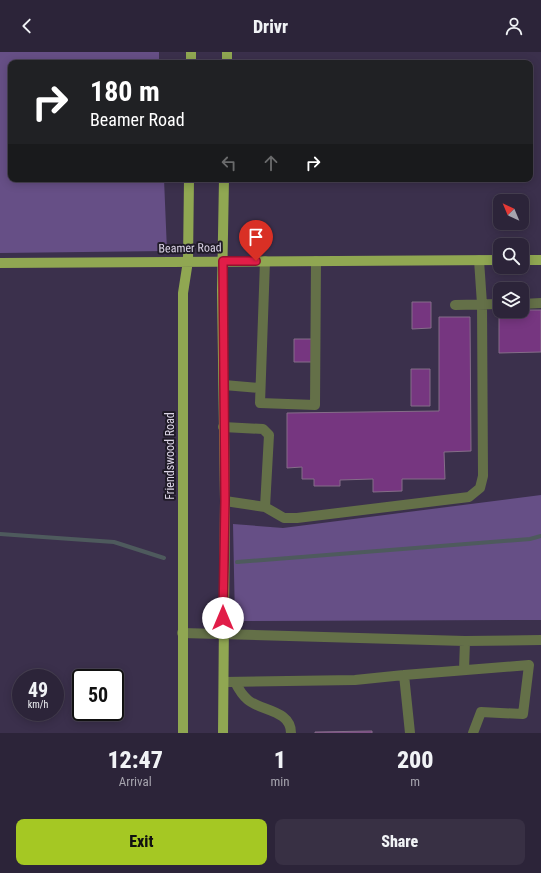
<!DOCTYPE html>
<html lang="en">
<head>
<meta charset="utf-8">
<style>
	:root { --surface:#2c2439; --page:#383044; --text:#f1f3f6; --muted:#a6a4ae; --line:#484153; --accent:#a5c823 }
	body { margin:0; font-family:"Roboto Condensed",sans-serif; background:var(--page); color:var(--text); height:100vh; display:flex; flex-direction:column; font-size:15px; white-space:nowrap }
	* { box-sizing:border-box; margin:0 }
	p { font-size:13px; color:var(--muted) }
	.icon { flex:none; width:22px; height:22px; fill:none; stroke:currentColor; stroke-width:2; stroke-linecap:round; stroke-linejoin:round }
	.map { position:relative; height:681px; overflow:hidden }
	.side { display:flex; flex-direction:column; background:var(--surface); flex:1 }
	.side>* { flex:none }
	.guide { position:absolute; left:8px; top:8px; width:525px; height:122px; border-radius:8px; box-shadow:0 2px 10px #0003,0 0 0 1px var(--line); background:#202124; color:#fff; overflow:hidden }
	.needle { width:26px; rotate:316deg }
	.fabs { position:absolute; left:493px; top:142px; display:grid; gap:8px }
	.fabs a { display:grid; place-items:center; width:36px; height:36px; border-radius:8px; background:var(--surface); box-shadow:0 2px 10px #0003,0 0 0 1px var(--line); font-size:20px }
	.speed { position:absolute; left:12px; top:617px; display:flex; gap:8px; font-size:20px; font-weight:700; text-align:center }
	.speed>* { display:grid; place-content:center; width:52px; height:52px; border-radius:50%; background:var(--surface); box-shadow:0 2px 10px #0003,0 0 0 1px var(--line); line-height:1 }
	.speed small { font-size:10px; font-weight:400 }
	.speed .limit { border:2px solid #111; border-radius:6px; background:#fff; color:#111 }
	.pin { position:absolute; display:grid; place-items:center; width:34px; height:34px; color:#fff; margin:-41px -17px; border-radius:50% 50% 50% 0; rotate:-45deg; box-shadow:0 0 4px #0007 }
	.pin .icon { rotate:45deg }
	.me { position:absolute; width:44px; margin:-22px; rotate:0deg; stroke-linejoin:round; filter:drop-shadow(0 0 3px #0008) }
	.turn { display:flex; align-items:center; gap:14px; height:84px; padding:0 16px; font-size:18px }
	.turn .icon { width:52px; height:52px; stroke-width:2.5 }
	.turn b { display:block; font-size:28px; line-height:34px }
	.lanes { display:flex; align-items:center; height:38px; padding:0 16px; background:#0003; justify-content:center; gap:20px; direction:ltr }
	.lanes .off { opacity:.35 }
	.eta { display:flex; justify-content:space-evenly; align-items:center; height:68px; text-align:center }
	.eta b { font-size:24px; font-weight:800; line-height:28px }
	.button { display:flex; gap:8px; margin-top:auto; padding:8px 16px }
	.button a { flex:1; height:46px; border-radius:8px; background:var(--accent); color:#111; font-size:16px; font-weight:800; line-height:46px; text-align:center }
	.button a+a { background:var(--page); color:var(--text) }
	header { display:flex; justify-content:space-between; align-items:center; height:52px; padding:0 16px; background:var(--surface); font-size:18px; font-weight:800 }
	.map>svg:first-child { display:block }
	.green { fill:#664f86 }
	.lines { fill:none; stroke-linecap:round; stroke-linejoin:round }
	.stream { stroke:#4e5a5d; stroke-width:4 }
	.building { fill:#763680; stroke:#856d89 }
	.minor { stroke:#647048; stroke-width:10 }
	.major { stroke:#90a752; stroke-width:10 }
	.route-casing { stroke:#92132f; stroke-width:10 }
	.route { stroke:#e11d48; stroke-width:7 }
	.labels { text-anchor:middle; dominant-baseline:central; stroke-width:4; stroke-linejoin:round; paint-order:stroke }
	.street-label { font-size:12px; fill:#dbd4e6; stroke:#201b28 }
</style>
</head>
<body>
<header><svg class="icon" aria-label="back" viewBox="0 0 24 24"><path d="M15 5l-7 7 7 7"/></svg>Drivr<svg class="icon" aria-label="person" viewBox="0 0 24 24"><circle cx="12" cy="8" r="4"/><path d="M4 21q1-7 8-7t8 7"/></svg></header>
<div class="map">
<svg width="541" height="681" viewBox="0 0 541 681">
	<rect width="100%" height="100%" fill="#3b304c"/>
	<path class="green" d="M0,0H159V11H11V127H164L167,199L0,201Z
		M541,443V568L235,569L233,472L283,476Z"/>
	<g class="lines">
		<path class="stream" d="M0,482L114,490L164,506
			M237,510L530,487L541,484"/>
	</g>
	<path class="building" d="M412,250H431V276L412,277Z
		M522,258H541V300L499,301V259Z
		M439,265H470L471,399L444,400L445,427H402V439L373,440V427L340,428V434H314V427H302V415L287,416V361L439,359Z
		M294,287H312V310H294Z
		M411,317H430V354H411Z
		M372,679V681H315V680Z"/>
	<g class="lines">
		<path class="minor" d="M265,209L260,351L315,353L316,209
			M522,252L541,251
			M455,253L500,252
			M224,333L260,336
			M223,375L263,377L269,383L265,455
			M225,449L265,455L284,466H297L469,445L480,436L483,424L482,252L479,208
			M182,581L465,589L541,588
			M464,618L465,589
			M224,630L355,628L404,623
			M235,630C238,636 242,643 248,648C261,659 291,658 291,681
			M410,681L404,623L529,613L523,662L481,660L473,681"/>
		<path class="major" d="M191,11V0
			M227,11V0
			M522,208H541
			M0,211L500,208
			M183,681V241L188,209L189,127
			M223,681L225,449L222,238L224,127"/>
	</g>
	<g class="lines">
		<g class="route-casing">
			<path id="route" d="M223,566L225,449L223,209H256"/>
		</g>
		<use href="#route" class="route"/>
	</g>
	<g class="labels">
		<g class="street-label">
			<text transform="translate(190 196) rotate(-1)">Beamer Road</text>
			<text transform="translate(170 404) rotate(-90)">Friendswood Road</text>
		</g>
	</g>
</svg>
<div class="fabs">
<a><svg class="needle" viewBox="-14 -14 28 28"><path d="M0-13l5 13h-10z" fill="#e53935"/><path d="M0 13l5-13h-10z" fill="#a6a4ae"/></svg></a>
<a><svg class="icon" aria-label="search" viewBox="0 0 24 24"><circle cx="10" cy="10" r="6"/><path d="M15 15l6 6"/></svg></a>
<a><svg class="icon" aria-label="layers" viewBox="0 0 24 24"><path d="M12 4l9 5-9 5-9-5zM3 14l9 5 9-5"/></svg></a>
</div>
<div class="speed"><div>49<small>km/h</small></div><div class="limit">50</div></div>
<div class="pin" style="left:256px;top:209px;background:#d93025"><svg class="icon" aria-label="arrive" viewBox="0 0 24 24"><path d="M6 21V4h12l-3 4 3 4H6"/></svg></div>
<svg class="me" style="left:223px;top:566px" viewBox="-20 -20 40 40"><circle r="19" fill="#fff"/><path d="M0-13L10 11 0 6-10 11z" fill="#e11d48"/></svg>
<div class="guide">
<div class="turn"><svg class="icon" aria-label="right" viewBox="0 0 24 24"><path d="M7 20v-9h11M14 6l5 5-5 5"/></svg><div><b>180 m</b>Beamer Road</div></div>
<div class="lanes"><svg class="icon off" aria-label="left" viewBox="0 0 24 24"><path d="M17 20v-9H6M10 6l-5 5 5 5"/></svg><svg class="icon off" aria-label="ahead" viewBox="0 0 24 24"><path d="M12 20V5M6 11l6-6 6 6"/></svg><svg class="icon" aria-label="right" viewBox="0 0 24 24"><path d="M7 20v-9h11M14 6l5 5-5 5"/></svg></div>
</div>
</div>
<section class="side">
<div class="eta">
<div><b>12:47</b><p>Arrival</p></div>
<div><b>1</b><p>min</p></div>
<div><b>200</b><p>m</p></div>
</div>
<div class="button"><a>Exit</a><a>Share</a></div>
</section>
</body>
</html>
